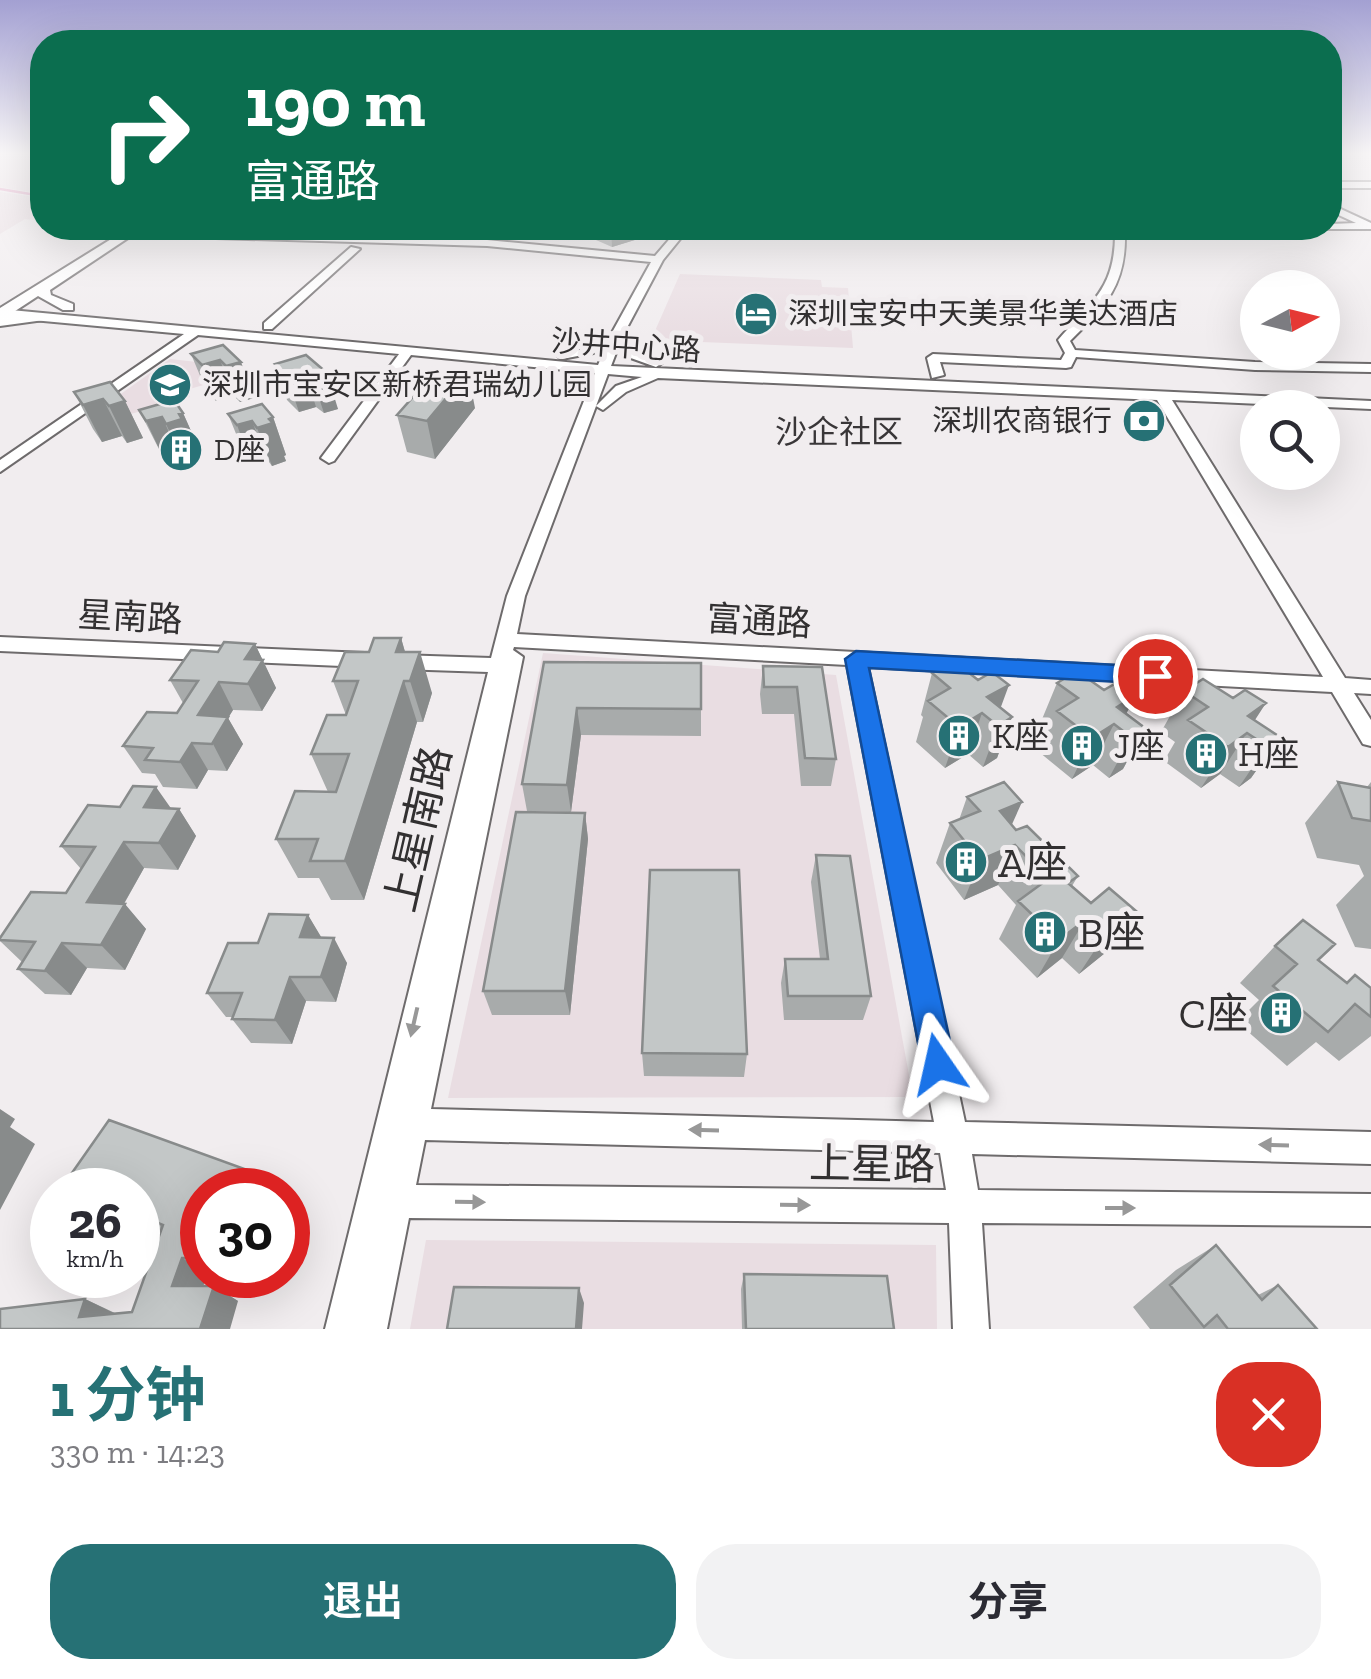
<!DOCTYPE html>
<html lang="zh">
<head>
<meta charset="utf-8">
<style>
	:root { --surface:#fff; --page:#f2f2f3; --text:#2b2b33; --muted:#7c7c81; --accent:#267175 }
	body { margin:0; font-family:"Zilla Slab","Noto Sans SC",serif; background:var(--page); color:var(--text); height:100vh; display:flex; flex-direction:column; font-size:38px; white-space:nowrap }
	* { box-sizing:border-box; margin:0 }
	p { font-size:32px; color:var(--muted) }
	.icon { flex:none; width:55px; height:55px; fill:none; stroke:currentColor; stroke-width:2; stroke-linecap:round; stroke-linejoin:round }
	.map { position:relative; height:1329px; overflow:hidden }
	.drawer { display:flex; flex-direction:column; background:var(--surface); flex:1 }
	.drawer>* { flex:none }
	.banner { position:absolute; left:30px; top:30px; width:1312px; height:210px; border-radius:40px; box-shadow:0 10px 40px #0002; background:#0b6e4f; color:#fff; overflow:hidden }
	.needle { width:65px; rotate:83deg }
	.controls { position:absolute; left:1240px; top:270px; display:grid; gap:20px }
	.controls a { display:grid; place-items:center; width:100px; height:100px; border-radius:50%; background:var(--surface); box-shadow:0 10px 40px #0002; font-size:50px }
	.speed { position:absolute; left:30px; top:1168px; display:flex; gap:20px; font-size:50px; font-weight:700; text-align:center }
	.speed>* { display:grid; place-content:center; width:130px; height:130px; border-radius:50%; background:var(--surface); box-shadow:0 10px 40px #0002; line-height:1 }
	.speed small { font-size:25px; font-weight:400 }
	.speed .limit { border:15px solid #d22; background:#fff; color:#111 }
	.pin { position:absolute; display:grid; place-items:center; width:85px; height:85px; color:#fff; margin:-42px; border:5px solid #fff; border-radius:50%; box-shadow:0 2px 10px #0007 }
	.me { position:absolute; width:110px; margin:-55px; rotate:349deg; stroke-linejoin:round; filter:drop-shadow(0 0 8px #0008) }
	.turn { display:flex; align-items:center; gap:35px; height:210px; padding:0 50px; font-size:45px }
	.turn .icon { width:130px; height:130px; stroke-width:2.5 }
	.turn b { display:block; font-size:70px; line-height:85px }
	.round { display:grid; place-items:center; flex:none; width:105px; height:105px; border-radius:40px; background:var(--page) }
	.summary { display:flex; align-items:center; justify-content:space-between; height:170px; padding:0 50px }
	h1 { font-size:60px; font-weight:700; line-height:75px; color:var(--accent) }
	.action { display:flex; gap:20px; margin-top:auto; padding:20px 50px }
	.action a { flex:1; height:115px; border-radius:40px; background:var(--accent); color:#fff; font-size:40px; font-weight:700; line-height:115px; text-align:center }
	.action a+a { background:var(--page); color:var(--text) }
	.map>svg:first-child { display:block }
	.built { fill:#e9dde2 }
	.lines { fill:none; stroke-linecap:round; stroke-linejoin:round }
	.stream { stroke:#dd82b2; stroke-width:2.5 }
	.minor-casing { stroke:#6e6b6c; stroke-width:4 }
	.major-casing { stroke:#6e6b6c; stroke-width:4 }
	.minor { fill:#fff; fill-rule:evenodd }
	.major { fill:#fff; fill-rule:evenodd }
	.wall { fill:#a8abab }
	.shaded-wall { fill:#888b8b }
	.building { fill:#c3c7c7; stroke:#888b8b; stroke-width:2.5 }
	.oneway { fill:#989898 }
	.route { fill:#1a73e8; stroke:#114b97; stroke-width:2.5 }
	.labels { text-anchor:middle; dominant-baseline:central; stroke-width:10; stroke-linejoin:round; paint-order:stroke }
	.far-poi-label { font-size:30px; fill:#323031; stroke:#f1edef; text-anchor:start }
	.far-street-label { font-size:30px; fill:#323031; stroke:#f1edef }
	.far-quarter-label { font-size:32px; fill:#393638; stroke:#f1edef }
	.street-label { font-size:35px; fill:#323031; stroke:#f1edef }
	.poi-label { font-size:35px; fill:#323031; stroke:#f1edef; text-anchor:start }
	.near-street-label { font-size:42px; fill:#323031; stroke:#f1edef }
	.near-poi-label { font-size:42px; fill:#323031; stroke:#f1edef; text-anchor:start }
</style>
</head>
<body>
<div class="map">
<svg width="1371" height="1329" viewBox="0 0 1371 1329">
	<rect width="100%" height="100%" fill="#f1edef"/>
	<path class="built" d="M0,154H42V194L0,187Z
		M0,192L42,198V221L25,219L0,234Z
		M680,274L821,280L822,287L848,288L853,348L651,340Z
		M170,359L215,364L228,378L186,390L190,397L110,420L87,418Z
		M543,653L836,675L913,1097L448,1098Z
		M426,1240L936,1245L937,1329H410Z"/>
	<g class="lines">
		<path class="stream" d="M0,189L42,196"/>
		<g class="minor-casing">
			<path id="minor" d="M1330,182H1371V188H1330Z
				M1330,204L1371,223V229H1327L1330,224L1356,223L1330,211Z
				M679,228H689L663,260L621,339H627L636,351L662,363L656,367L628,357L619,345L611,366L1371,401V409L1172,400L1345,678L1371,680V694L1354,693L1371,720V746L1363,744L1332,692L868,667L965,1122L1371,1132V1164L972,1154L978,1190L1371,1194V1226L982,1223L989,1329H953L949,1223L409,1218L387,1329H325L488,672L399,669L389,662L399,655L491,658L507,596L595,373L411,355L334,461L329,463L321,458L399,354L198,335L0,472V460L184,334L0,317V309L598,365L604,351L562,359L556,355L593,347L609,338L651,262L487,246L151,236L146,233L151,230L487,240L655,256ZM608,374L642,377L616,386L596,406L603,410L626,392L658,378L1157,400L1323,677L517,634L525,596ZM514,647L847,665L934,1122L431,1109L523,657L513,650ZM425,1140L940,1153L946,1190L416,1185Z
				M1030,228L1188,231L1322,228L1317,231L1188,237L1125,234C1126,286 1105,306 1070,341L1075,350L1255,362L1371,364V372L1255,370L1076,357L1071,367L1066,368L940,362L944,375L932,378L927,358L933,354L1061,360L1065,353L1058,340C1091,302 1115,289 1115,234L1035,231Z
				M351,247L360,249L272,329H264V323Z
				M0,637L365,653L375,660L365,667L0,651Z"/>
		</g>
		<g class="major-casing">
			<path id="major" d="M129,228H143L50,290L51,295L73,304V310H63L38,296L6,317L39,313L46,317L44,320L0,326V308Z"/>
		</g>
		<use href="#minor" class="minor"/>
		<use href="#major" class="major"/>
	</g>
	<path class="wall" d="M595,228H644L638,239L612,247L596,240Z
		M223,345L254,398L240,402L234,396L216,401L206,390L191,354Z
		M306,355L338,409L324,413L316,407L299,412L287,400L275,364Z
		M74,392L125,401L143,438L127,443L122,436L102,442L93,429Z
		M475,408L435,459L407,452L397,415Z
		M139,410L183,413L200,451L196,452L199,457L183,461L179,454L164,459Z
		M228,414L273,417L286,455L284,456L286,461L272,466L266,458L251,463L243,451Z
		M401,638L405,652L432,693L423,722H417L364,900H331L319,878H298L276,839L328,792L311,754L346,715L333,681L369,652Z
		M255,644L276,688L262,711L233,710L228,718L243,744L227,771L208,770L197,789L163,787L155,774L142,773L123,746L177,713L183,703L170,680L218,652Z
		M544,662L701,663V736L581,735L571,812L527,811L522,784Z
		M763,666L822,667L836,759L831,786H801L794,714H762L760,694Z
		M932,673L1000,707L1012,717L997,758L983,767L968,754L945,768L916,742L923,717L921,715Z
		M1057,683L1126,714L1145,728L1123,769L1109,778L1093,765L1072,779L1039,752L1048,731L1040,724Z
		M1184,691L1255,720L1280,737L1251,778L1239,787L1220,774L1201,788L1164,761L1175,742L1161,732Z
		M1338,782L1367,787L1371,782V949L1355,947L1336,905L1364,876L1359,865L1317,858L1305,823Z
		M967,797L1012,825L1016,830L1078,876L1072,886L1091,903L1110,949L1079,974L1062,958L1037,978L999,939L1016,905L998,885L964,900L936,863L950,823L959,820Z
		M171,809H179L196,836L178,870L144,868L124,904L146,929L125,970L87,968L71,995L45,994L18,969L22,962L0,941V938L66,893L81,869L61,846Z
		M585,813L588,839L570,1015H492L483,991Z
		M816,855L871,996L863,1020H784L781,983L785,959H820L811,882Z
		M308,915L321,938L347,963L336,1002L306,1001L292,1044L251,1043L232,1019L233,1017H226L207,993L258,943Z
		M1275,946L1318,960L1346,983L1371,988V1036L1339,1061L1316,1042L1287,1066L1237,1022L1259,1000L1240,983Z
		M642,1053L747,1054L744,1077L644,1076Z
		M250,1171L271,1190H202V1275H207L203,1286H214L238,1301L0,1329L85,1299L115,1313L132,1312L161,1231L153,1228L143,1243L138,1241V1190Z
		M1216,1245L1258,1295L1278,1285L1317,1329H1150L1133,1307L1176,1270Z
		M744,1274L894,1329H742L741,1289Z"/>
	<path class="shaded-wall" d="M611,228H644L638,239L612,247Z
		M220,360L234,396L216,401L202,365Z
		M241,362L254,398L240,402L226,366Z
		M305,371L316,407L299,412L287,376Z
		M468,372L475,408L435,459L427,421Z
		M327,373L338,409L324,413L312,377Z
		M103,399L122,436L102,442L83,405Z
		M125,401L143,438L127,443L109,406Z
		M183,413L200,451L196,452L199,457L183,461L166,424Z
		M162,417L179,454L164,459L146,421Z
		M273,417L286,455L284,456L286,461L272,466L257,428L269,419Z
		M252,421L266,458L251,463L237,425Z
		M401,638L412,676L420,652L432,693L423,722L410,681L396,652Z
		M255,644L276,688L262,711L248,684L245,659Z
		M404,681L417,722L364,900L345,861Z
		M219,682L233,710L228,718L243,744L227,771L198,715Z
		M1009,685L995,723L987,697Z
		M1136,695L1119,728L1114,724L1093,765L1072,779L1092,738L1117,707Z
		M1266,703L1220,774L1201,788L1248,716Z
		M577,708L581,735L571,812L567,785Z
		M982,713L968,754L945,768L959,727Z
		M1012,717L997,758L983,767L998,726Z
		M1145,728L1123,769L1109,778L1131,737Z
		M1280,737L1251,778L1239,787L1267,746Z
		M192,743L208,770L197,789L180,762Z
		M156,787L175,814L144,807Z
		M1022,802L1004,842L1000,811Z
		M179,809L196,836L178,870L159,843Z
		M585,813L588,839L570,1015L565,991Z
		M124,842L144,868L110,928L87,902Z
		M1015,845L998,885L964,900L980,860Z
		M125,904L146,929L125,970L101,945Z
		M1136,911L1110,949L1079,974L1104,936Z
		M308,915L323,940L300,937Z
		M1085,920L1062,958L1037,978L1059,940Z
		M334,938L347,963L336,1002L321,977Z
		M62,943L87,968L71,995L45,971Z
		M290,977L306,1001L292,1044L275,1020Z
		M0,1109L15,1119L10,1127L35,1144L0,1210Z
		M250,1171L271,1190H244Z
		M138,1218L153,1228L143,1243L138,1240Z
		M182,1258L202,1270V1275H207L198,1301L172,1286Z
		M214,1286L238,1301L230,1329H200Z
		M579,1288L584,1303L582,1329H576Z
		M85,1299L116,1314L79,1317Z"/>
	<path class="building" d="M223,345L241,362L226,366L220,360L202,365L191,354Z
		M306,355L327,373L312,377L305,371L287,376L275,364Z
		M436,371L468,372L427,421L397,415Z
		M110,382L125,401L109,406L103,399L83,405L74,392Z
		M174,400L183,413L179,414L182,419L166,424L162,417L146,421L139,410Z
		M262,404L273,417L269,419L273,423L257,428L252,421L237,425L228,414Z
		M374,638H401L396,652H420L410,681H404L345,861H310L318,839H276L295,791L336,792L349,754H311L327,715H346L358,681H333L345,652H369Z
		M224,642L255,644L245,659L263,660L248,684L219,682L198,715L228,717L212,744L192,743L180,762L145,760L153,748L123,746L147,712L177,713L198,681L170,680L191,650L218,652Z
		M954,661L978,680L992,672L1009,685L987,697L1012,717L998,726L982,713L959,727L928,701L950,688L932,673Z
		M544,662L701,663V709L577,708L567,785L522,784Z
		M763,666L822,667L836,759L805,758L797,687H764Z
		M1077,671L1104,690L1118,682L1136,695L1117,707L1145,728L1131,737L1114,724L1092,738L1057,711L1078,698L1057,683Z
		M1203,679L1233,698L1245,690L1266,703L1248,716L1280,737L1267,746L1247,733L1228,747L1188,720L1208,707L1184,691Z
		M1004,782L1022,802L1000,811L1016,830L1027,826L1078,876L1068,883L1091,903L1109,888L1136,911L1104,936L1085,920L1059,940L1018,901L1048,879L1015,845L980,860L950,823L980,811L967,797Z
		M1338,782L1371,788V821L1352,818Z
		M133,786L156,787L144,807L179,809L159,843L124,842L87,902L125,904L101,945L62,943L45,971L18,969L35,942L0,940V938L31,892L66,893L95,847L61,846L88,805L120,807Z
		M516,812L585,813L565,991H483Z
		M816,855L850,856L871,996H788L785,959H828Z
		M650,870H739L747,1054L642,1053Z
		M269,914L308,915L300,937L334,938L321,977H290L275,1020L232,1019L242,993H207L228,943H258Z
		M1303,920L1335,944L1318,960L1347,983L1355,975L1371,988V1017L1355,1004L1328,1032L1273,986L1297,964L1275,946Z
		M109,1120L250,1171L244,1190H202V1258H182L172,1286H214L200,1329H0V1309L85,1299L79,1317L132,1312L163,1225L138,1215V1190H60Z
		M1216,1245L1262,1300L1278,1285L1317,1329H1228L1217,1315L1204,1327L1170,1285Z
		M744,1274L887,1276L894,1329H746Z
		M454,1287L579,1288L576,1329H447Z"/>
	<defs><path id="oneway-solid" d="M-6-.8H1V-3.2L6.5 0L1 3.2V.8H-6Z" transform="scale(2.5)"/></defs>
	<g class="oneway">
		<use href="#oneway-solid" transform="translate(414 1022) rotate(103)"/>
		<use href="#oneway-solid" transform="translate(704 1130) rotate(-178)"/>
		<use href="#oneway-solid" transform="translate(1274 1145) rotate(-178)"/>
		<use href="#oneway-solid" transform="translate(470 1202) rotate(1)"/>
		<use href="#oneway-solid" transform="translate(795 1205) rotate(1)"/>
		<use href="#oneway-solid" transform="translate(1120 1208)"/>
	</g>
	<linearGradient id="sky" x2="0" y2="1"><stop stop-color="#a3a0d2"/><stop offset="0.45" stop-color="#f9f7f8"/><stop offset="1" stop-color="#f9f7f8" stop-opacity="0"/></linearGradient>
	<rect width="1371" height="340" fill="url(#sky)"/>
	<path class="route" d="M856,651L1155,667L1167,676L1155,684L869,668L955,1064L950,1076L938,1081L926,1076L922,1064L845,659Z"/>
	<defs>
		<g id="hotel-disc" transform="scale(2.25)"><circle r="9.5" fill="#267175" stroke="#f1edef"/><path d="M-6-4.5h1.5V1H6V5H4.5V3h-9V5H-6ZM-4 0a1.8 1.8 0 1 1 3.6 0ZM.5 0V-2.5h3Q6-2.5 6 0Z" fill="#fff"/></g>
		<g id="school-disc" transform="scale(2.25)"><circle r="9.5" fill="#267175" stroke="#f1edef"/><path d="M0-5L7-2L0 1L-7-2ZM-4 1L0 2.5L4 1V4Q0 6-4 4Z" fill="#fff"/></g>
		<g id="bank-disc" transform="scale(2.25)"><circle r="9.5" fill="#267175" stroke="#f1edef"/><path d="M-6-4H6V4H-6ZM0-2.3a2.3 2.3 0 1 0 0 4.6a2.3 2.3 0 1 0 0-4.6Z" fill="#fff"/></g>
		<g id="building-disc" transform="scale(2.25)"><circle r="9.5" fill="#267175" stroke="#f1edef"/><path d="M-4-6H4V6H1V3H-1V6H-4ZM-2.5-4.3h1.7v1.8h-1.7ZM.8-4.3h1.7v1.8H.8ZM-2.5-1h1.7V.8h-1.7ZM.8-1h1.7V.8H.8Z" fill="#fff"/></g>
	</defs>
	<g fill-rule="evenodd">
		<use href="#hotel-disc" x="756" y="314"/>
		<use href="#school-disc" x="170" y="385"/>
		<use href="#bank-disc" x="1144" y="421"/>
		<use href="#building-disc" x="181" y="450"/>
		<use href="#building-disc" x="959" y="736"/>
		<use href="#building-disc" x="1082" y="746"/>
		<use href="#building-disc" x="1206" y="754"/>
		<use href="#building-disc" x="966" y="862"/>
		<use href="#building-disc" x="1045" y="932"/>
		<use href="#building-disc" x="1281" y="1013"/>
	</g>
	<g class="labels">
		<g class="far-poi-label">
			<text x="788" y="314">深圳宝安中天美景华美达酒店</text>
			<text x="202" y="385">深圳市宝安区新桥君瑞幼儿园</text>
			<text x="1112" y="421" text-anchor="end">深圳农商银行</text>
			<text x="214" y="450">D座</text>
		</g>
		<g class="far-street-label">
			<text transform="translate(626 346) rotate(4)">沙井中心路</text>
		</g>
		<g class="far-quarter-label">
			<text x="839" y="432">沙企社区</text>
		</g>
		<g class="street-label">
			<text transform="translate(130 617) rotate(3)">星南路</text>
			<text transform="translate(759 621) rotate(3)">富通路</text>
		</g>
		<g class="poi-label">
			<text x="992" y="736">K座</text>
			<text x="1114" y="746">J座</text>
			<text x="1238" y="754">H座</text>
		</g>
		<g class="near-street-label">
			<text transform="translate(418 829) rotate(-77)">上星南路</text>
			<text transform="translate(872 1164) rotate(1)">上星路</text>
		</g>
		<g class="near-poi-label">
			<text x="998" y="862">A座</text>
			<text x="1078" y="932">B座</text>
			<text x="1248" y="1013" text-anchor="end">C座</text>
		</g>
	</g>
</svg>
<div class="controls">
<a><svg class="needle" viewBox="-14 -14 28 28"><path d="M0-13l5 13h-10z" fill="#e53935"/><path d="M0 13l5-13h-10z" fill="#7c7c81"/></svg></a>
<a><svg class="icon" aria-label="search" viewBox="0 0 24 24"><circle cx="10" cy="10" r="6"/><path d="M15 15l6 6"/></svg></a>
</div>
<div class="speed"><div>26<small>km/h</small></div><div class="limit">30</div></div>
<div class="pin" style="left:1155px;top:676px;background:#d93025"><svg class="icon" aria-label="arrive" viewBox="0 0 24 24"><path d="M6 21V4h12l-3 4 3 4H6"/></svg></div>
<svg class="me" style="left:938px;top:1064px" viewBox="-20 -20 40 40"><path d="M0-17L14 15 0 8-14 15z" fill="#1a73e8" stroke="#fff" stroke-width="4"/></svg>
<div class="banner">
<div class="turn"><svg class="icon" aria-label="right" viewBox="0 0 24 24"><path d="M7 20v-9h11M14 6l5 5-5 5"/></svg><div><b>190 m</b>富通路</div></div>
</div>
</div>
<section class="drawer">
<div class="summary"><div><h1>1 分钟</h1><p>330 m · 14:23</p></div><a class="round" style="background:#d93025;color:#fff"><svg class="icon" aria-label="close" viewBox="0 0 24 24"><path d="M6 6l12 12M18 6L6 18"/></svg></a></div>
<div class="action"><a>退出</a><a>分享</a></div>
</section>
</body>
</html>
